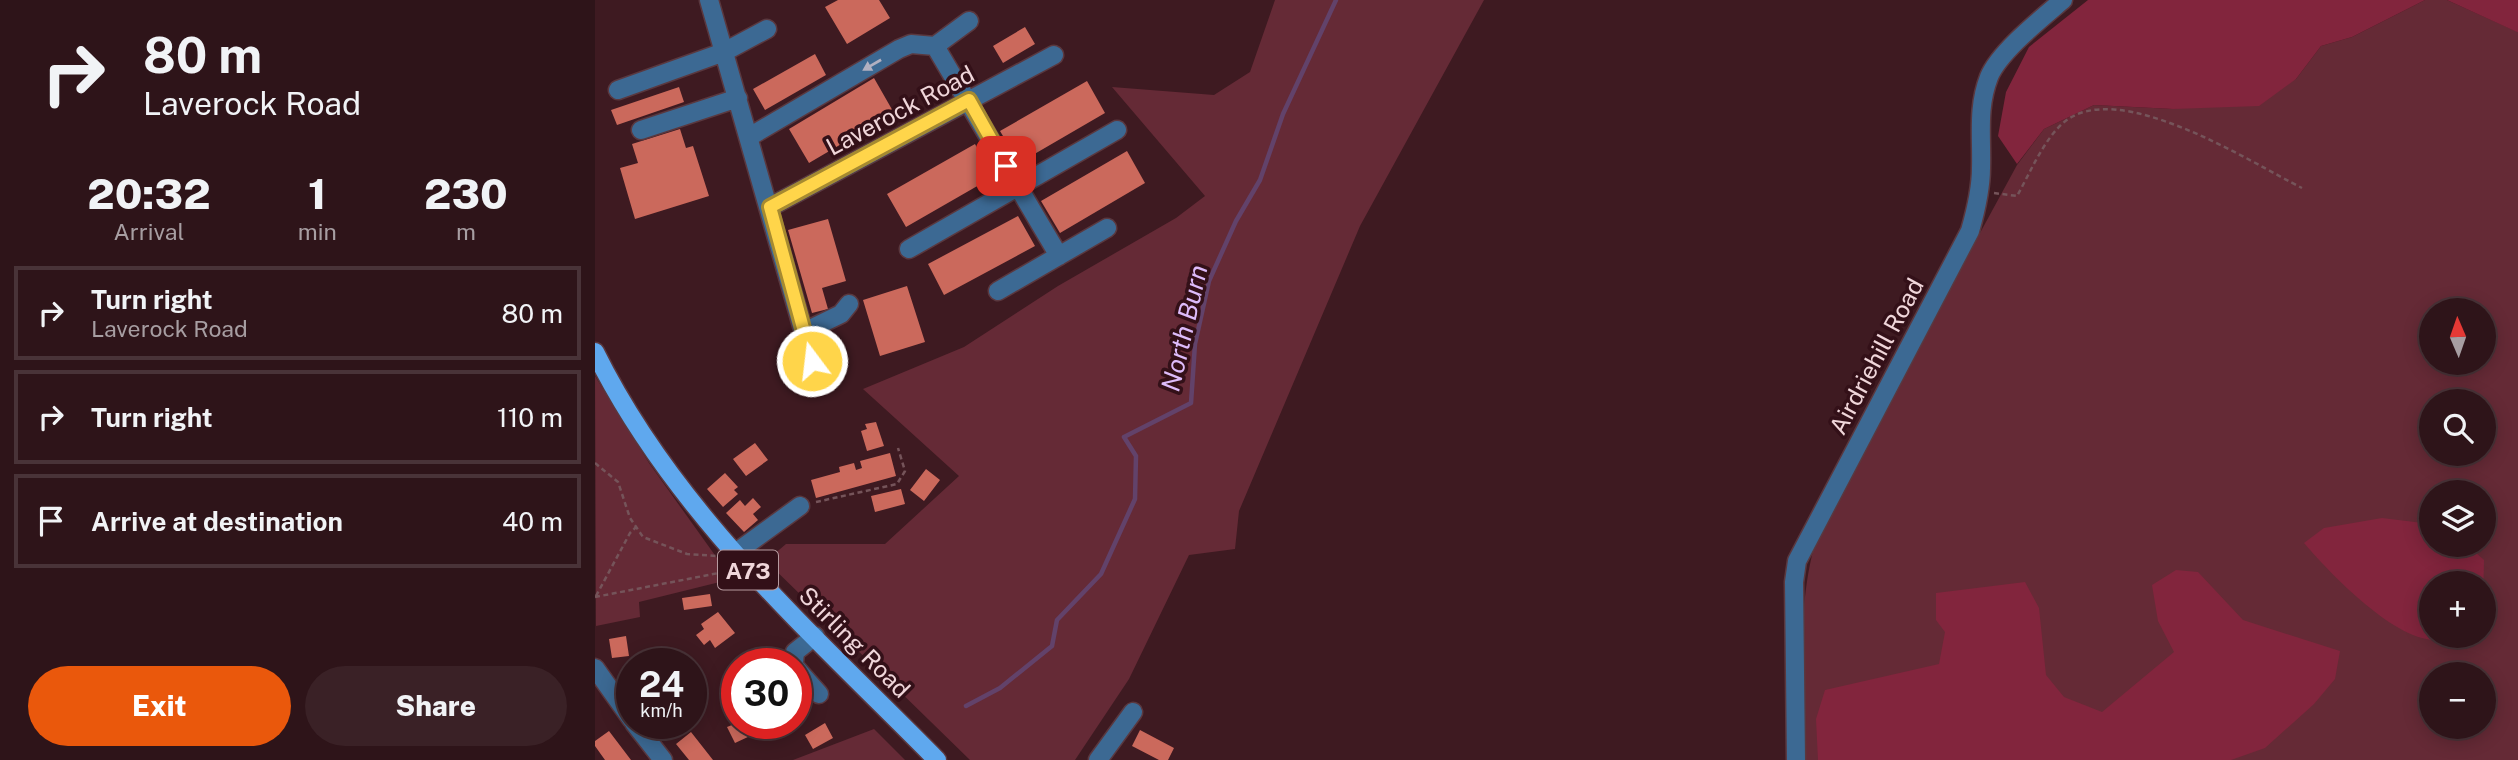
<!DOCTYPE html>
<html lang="en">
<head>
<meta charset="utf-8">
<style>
	:root { --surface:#2e1419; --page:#3a2126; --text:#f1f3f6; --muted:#a79ea2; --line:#493338; --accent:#ea580c }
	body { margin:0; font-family:"Public Sans",sans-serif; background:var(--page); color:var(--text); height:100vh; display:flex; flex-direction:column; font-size:26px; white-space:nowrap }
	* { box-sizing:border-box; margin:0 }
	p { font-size:23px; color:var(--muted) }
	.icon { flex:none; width:38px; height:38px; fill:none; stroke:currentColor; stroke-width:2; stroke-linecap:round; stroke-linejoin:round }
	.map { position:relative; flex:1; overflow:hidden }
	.sheet { display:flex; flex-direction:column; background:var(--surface); width:595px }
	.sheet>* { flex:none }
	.top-card { background:#2e1419; color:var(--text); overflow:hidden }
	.needle { width:46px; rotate:358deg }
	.fabs { position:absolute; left:1824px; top:298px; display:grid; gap:14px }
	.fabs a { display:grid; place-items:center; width:77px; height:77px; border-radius:50%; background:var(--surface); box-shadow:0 4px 18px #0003,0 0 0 2px var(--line); font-size:35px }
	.speed { position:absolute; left:21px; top:648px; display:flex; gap:14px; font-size:35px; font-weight:700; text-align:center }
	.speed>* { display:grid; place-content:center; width:91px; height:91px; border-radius:50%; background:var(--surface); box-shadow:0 4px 18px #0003,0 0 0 2px var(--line); line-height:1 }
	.speed small { font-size:18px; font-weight:400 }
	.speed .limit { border:10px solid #d22; background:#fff; color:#111 }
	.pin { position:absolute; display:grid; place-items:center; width:60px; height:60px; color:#fff; margin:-30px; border-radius:14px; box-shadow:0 4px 10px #0006 }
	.me { position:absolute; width:77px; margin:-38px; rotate:345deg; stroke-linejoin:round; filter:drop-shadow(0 0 5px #0008) }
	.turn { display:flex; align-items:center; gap:24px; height:147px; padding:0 28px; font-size:32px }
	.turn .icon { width:91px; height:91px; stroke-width:2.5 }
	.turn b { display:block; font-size:49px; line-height:60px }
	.eta { display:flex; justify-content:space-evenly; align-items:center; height:119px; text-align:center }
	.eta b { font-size:42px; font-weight:800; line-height:49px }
	.primary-button { display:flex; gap:14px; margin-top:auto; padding:14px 28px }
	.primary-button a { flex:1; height:80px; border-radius:42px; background:var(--accent); color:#fff; font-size:28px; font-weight:800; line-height:80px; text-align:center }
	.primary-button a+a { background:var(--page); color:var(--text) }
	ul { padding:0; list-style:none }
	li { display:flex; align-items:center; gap:21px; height:94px; margin:0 14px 10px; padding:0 14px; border:4px solid var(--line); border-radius:0px }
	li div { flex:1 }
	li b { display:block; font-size:26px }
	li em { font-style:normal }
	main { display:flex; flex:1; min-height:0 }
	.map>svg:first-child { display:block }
	.green { fill:#652a36; fill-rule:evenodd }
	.forest { fill:#82253d }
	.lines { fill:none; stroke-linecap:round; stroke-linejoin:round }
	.stream { stroke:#62426a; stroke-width:4.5 }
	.building { fill:#cb695c }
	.minor-casing { stroke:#5a383f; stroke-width:21 }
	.major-casing { stroke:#5a383f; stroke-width:21 }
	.path { stroke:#75545a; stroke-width:2.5; stroke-dasharray:5 3.5; stroke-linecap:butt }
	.minor { stroke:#3c6993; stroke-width:18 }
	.major { stroke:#5fa8ee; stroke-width:18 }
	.oneway { fill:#b1b0c1 }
	.route-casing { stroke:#a68a30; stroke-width:18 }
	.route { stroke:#ffd54a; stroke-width:12 }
	.labels { text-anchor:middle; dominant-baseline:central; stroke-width:7; stroke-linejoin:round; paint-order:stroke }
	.shield { fill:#331018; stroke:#b79ba0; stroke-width:2 }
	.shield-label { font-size:23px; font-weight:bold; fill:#f0d6da }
	.street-label { font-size:24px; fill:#f0d6da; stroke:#331018 }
	.water-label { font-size:26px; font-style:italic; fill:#ddbbfa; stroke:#331018 }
</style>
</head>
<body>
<main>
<section class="sheet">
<div class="top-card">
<div class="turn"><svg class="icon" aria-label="right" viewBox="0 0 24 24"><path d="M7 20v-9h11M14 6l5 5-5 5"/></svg><div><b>80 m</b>Laverock Road</div></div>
</div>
<div class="eta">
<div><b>20:32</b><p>Arrival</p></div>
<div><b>1</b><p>min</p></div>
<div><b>230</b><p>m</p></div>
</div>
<ul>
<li><svg class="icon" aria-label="right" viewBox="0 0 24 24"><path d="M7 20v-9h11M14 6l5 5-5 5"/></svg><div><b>Turn right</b><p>Laverock Road</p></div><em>80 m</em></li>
<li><svg class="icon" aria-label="right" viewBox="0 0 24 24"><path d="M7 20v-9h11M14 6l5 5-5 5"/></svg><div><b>Turn right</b></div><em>110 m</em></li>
<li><svg class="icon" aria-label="arrive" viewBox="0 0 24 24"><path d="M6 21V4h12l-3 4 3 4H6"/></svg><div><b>Arrive at destination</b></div><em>40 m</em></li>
</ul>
<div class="primary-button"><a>Exit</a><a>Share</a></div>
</section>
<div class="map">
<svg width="1923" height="760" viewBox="0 0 1923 760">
	<rect width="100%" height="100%" fill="#3e1a21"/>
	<path class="green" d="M680,0H889L765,226L644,511L640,549L594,555L534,679L480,760H375L171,561L191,544H290L364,476L268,389L369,347L463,286L581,218L610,196L517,87L619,95L655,72Z
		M1830,0H1852L1923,32V760H1210C1209,682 1199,599 1226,525L1422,165L1449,129L1499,105L1578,109L1701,79L1726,46L1757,37ZM1836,310H1888V362H1836ZM1836,401H1888V453H1836ZM1836,492H1888V544H1836ZM1836,583H1888V635H1836ZM1836,674H1888V726H1836Z
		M0,376L54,463L137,579L44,602L45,617L1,626Z
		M279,729L310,760H198Z"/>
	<path class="forest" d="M1493,0H1830L1757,37L1726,46L1701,79L1664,106L1578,109L1499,105L1449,129L1422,164L1403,136L1411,92L1434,47Z
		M1852,0H1923V32H1922Z
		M1787,518L1836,524V544H1871L1889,560L1888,603V583H1836V635H1857C1817,662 1732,570 1709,543L1729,528Z
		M1581,570L1603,572L1648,620L1745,651L1740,679L1719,704L1670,748L1636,760H1223L1221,719L1230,690L1344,664L1350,632L1341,620V593L1430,582L1444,608L1451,675L1469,697L1507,712L1579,652L1563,621L1557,585Z"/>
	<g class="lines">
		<path class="stream" d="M371,706L405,688L457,646L462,620L506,574L540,499L541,456L529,437L596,403L600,344L614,281L641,221L665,180L688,114L741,0"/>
	</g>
	<path class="building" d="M243,0H284L295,18L252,44L230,7Z
		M430,27L440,44L408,63L398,46Z
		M220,54L231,75L170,110L158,89Z
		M279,78L299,113L214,163L194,129Z
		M492,81L510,113L424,163L405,131Z
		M84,87L89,102L22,125L16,110Z
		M85,129L91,148L98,146L114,196L40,219L25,168L43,163L37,144Z
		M380,144L398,177L311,227L292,194Z
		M532,151L550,183L465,233L446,201Z
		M423,216L440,246L349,295L333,264Z
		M233,219L251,281L227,288L233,309L217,313L193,230Z
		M312,286L330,342L285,356L268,300Z
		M281,422L289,446L272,451L266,431L272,429L270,424Z
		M160,443L173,460L151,476L138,459Z
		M295,453L301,476L221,498L216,480L245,472L244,467L259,463L261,470L267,468L265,461Z
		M331,469L345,480L329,501L315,490Z
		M130,473L143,487L139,490L143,494L128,507L112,489Z
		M306,489L310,504L280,512L276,496Z
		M158,498L166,507L158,514L163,520L149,532L131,513L145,500L150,506Z
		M115,594L117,606L89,610L87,598Z
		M123,612L140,633L120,648L115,640L109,645L101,635L109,629L106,624Z
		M31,636L34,656L17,658L14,639Z
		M157,652L166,663H142V674L136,667Z
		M142,723H183L140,743L132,727Z
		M230,723L238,738L218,749L210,735Z
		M545,730L579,748L573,760H564L537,746Z
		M14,731L36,760H10L0,746V741Z
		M96,732L118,760H94L81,744Z"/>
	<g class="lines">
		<g class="minor-casing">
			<path id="minor" d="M114,0L217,361
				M340,46L374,21
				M23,90L129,52L172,29
				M46,130L143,98
				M154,137L304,49L316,44L340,46L464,256
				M175,207L459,55
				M314,249L522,130
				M403,291L512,228
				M209,332L246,314L254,304
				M139,554L205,506
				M199,663L200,652L220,636
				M0,668L37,720
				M201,668L224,694
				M39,723L68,760
				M503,760L538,712
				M1201,760L1199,582L1202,561L1375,231C1381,210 1386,190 1386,168C1387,136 1382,108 1394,77C1404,52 1447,18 1468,0"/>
		</g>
		<g class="major-casing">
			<path id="major" d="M0,352C80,514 217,633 342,760"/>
		</g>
		<path class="path" d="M1399,193L1422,196C1435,173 1448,141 1468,123C1522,76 1655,162 1707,188
			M0,463L23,482L35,518L48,537L92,554L122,556
			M221,502L302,484L310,471L303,448
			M1,596L35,533L41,527
			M0,597L134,571"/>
		<use href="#minor" class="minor"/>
		<use href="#major" class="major"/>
	</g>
	<defs><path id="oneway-solid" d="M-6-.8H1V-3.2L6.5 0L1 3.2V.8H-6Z" transform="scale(1.75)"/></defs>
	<use class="oneway" href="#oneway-solid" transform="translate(277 65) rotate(150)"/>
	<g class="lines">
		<g class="route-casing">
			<path id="route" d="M217,361L175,207L374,100L411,166"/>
		</g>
		<use href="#route" class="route"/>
	</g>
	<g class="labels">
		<rect class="shield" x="123" y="550.5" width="60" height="39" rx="5"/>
		<g class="shield-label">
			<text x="153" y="570">A73</text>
		</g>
		<g class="street-label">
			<text transform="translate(305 110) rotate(-28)">Laverock Road</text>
			<text transform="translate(1281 356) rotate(-62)">Airdriehill Road</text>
			<text transform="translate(260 642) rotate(45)">Stirling Road</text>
		</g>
		<g class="water-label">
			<text transform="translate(589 328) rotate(-77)">North Burn</text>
		</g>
	</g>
</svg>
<div class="fabs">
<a><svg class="needle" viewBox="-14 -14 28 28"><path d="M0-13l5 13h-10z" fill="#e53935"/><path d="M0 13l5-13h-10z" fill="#a79ea2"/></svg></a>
<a><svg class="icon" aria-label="search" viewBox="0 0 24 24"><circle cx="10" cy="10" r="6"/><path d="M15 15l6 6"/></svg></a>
<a><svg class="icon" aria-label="layers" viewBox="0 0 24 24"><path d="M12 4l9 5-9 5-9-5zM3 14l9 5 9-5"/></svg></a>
<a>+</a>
<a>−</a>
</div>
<div class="speed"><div>24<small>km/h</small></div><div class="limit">30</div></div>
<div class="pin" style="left:411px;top:166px;background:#d93025"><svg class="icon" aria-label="arrive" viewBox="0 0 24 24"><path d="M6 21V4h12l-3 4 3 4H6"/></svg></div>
<svg class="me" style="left:217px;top:361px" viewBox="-20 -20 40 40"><circle r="17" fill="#ffd54a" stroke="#fff" stroke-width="3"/><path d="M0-11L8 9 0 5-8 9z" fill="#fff"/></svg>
</div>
</main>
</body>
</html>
